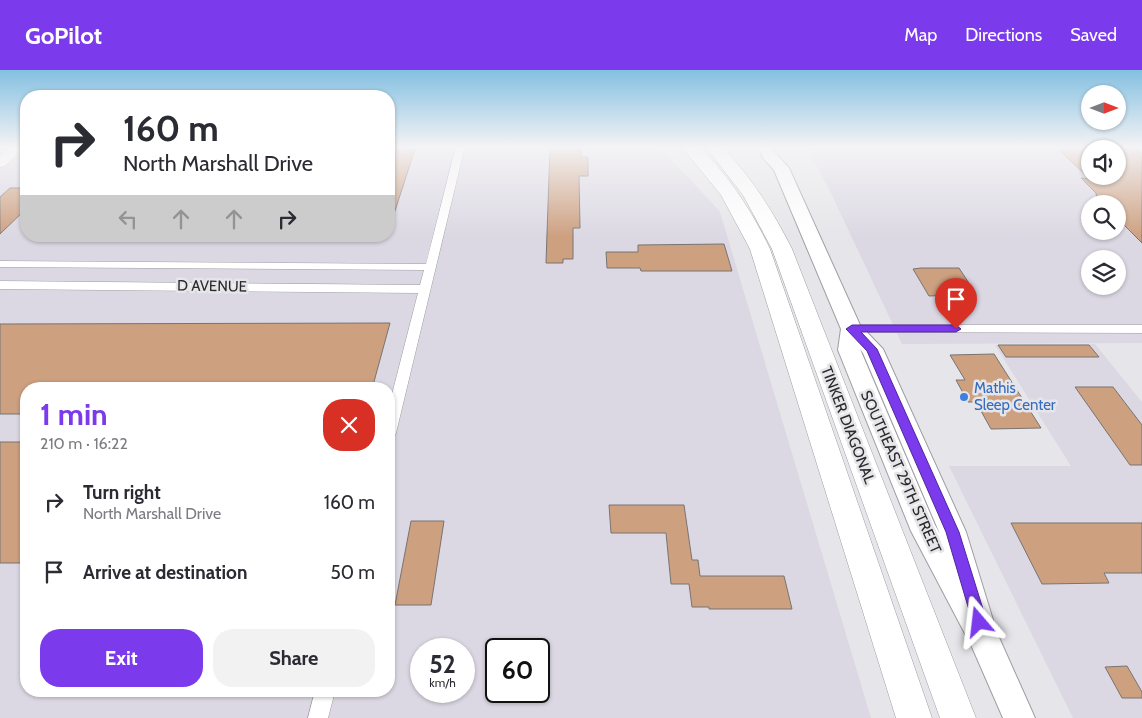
<!DOCTYPE html>
<html lang="en">
<head>
<meta charset="utf-8">
<style>
	:root { --surface:#fff; --page:#f2f2f3; --text:#2b2b33; --muted:#7c7c81; --accent:#7c3aed }
	body { margin:0; font-family:Cabin,sans-serif; background:var(--page); color:var(--text); height:100vh; display:flex; flex-direction:column; font-size:19px; white-space:nowrap }
	* { box-sizing:border-box; margin:0 }
	p { font-size:16px; color:var(--muted) }
	.icon { flex:none; width:28px; height:28px; fill:none; stroke:currentColor; stroke-width:2; stroke-linecap:round; stroke-linejoin:round }
	.map { position:relative; flex:1; overflow:hidden }
	.drawer { position:absolute; left:20px; top:312px; width:375px; height:315px; display:flex; flex-direction:column; background:var(--surface); border-radius:20px; box-shadow:0 1px 4px #0004 }
	.drawer>* { flex:none }
	.top-card { position:absolute; left:20px; top:20px; width:375px; height:152px; border-radius:20px; box-shadow:0 1px 4px #0004; background:#fff; color:var(--text); overflow:hidden }
	.needle { width:32px; rotate:90deg }
	.buttons { position:absolute; left:1081px; top:15px; display:grid; gap:10px }
	.buttons a { display:grid; place-items:center; width:45px; height:45px; border-radius:50%; background:var(--surface); box-shadow:0 1px 4px #0004; font-size:25px }
	.speed { position:absolute; left:410px; top:568px; display:flex; gap:10px; font-size:25px; font-weight:700; text-align:center }
	.speed>* { display:grid; place-content:center; width:65px; height:65px; border-radius:50%; background:var(--surface); box-shadow:0 1px 4px #0004; line-height:1 }
	.speed small { font-size:12px; font-weight:400 }
	.speed .limit { border:2px solid #111; border-radius:8px; background:#fff; color:#111 }
	.pin { position:absolute; display:grid; place-items:center; width:42px; height:42px; color:#fff; margin:-51px -21px; border-radius:50% 50% 50% 0; rotate:-45deg; box-shadow:0 0 5px #0007 }
	.pin .icon { rotate:45deg }
	.me { position:absolute; width:55px; margin:-28px; rotate:343deg; stroke-linejoin:round; filter:drop-shadow(0 0 4px #0008) }
	.turn { display:flex; align-items:center; gap:18px; height:105px; padding:0 20px; font-size:22px }
	.turn .icon { width:65px; height:65px; stroke-width:2.5 }
	.turn b { display:block; font-size:35px; line-height:42px }
	.lanes { display:flex; align-items:center; height:48px; padding:0 20px; background:#0003; justify-content:center; gap:25px; direction:ltr }
	.lanes .off { opacity:.35 }
	.round { display:grid; place-items:center; flex:none; width:52px; height:52px; border-radius:20px; background:var(--page) }
	.head { display:flex; align-items:center; justify-content:space-between; height:85px; padding:0 20px }
	h1 { font-size:30px; font-weight:800; line-height:38px; color:var(--accent) }
	.action { display:flex; gap:10px; margin-top:auto; padding:10px 20px }
	.action a { flex:1; height:58px; border-radius:20px; background:var(--accent); color:#fff; font-size:20px; font-weight:800; line-height:58px; text-align:center }
	.action a+a { background:var(--page); color:var(--text) }
	ul { padding:0; list-style:none }
	li { display:flex; align-items:center; gap:15px; height:70px; padding:0 20px }
	li div { flex:1 }
	li b { display:block; font-size:19px }
	li em { font-style:normal }
	header { display:flex; align-items:center; gap:30px; box-sizing:border-box; height:70px; padding:0 25px; background:var(--accent); color:#fff }
	header strong { font-size:24px }
	nav { display:flex; gap:28px; margin-inline-start:auto; font-size:18px }
	.map>svg:first-child { display:block }
	.built { fill:#dbd8e3; fill-rule:evenodd }
	.building { fill:#cda080; stroke:#787471 }
	.lines { fill:none; stroke-linecap:round; stroke-linejoin:round }
	.street-casing { stroke:#9f9da1; stroke-width:1 }
	.secondary-casing { stroke:#9f9da1; stroke-width:1 }
	.primary-casing { stroke:#9f9da1; stroke-width:2 }
	.highway-casing { stroke:#9f9da1; stroke-width:1 }
	.street { fill:#fff; fill-rule:evenodd }
	.secondary { fill:#fff; fill-rule:evenodd }
	.primary { fill:#fff; fill-rule:evenodd }
	.highway { fill:#fff; fill-rule:evenodd }
	.route { fill:#7c3aed; stroke:#51269a }
	.shop-dot { fill:#3f7fe0; stroke:#e6e5e9; stroke-width:2 }
	.labels { text-anchor:middle; dominant-baseline:central; stroke-width:5; stroke-linejoin:round; paint-order:stroke }
	.street-label { font-size:15px; fill:#2a292b; stroke:#e6e5e9 }
	.shop-label { font-size:15px; fill:#366cbe; stroke:#e6e5e9; text-anchor:start }
</style>
</head>
<body>
<header>
<strong>GoPilot</strong>
<nav><a>Map</a><a>Directions</a><a>Saved</a></nav>
</header>
<div class="map">
<svg width="1142" height="648" viewBox="0 0 1142 648">
	<rect width="100%" height="100%" fill="#e6e5e9"/>
	<path class="built" d="M0,76H26V166H389V76H657L688,107L720,142L871,648H0ZM26,319H389V621H26ZM421,579H464V621H421ZM496,579H539V621H496Z
		M806,76H1142V273L902,274L831,123ZM1090,79H1118V106H1090ZM1090,134H1118V161H1090ZM1090,189H1118V216H1090Z
		M1095,274L1142,332V648H1073L949,396H1071L995,275Z"/>
	<path class="building" d="M389,76H416L391,153H389Z
		M1060,76H1090V106H1118V76H1134L1142,83V173L1118,149V134H1101L1097,130L1096,123L1081,108L1090,109L1060,81H1064Z
		M550,77H581V87H588V106H579L580,158H573V189H563V193H546Z
		M10,118H26V139L0,164V127Z
		M724,174L732,201H641L640,198H607L606,182H638V175Z
		M921,198H959L976,224L929,226L913,199Z
		M390,253L372,319H26V344H0V254Z
		M998,275H1089L1099,287H1006Z
		M994,284L1041,358L991,359L976,332H968L956,310H965L950,285Z
		M1075,317H1113L1142,355V395H1130Z
		M0,372H26V493H0Z
		M609,435H684L692,490H698L700,506H784L792,539H709V537H692L689,514H671L666,463H611Z
		M411,451H444L431,535H395Z
		M1011,453H1142V503H1104L1109,513L1042,514Z
		M1127,596L1142,622V628H1122L1105,597Z"/>
	<g class="lines">
		<g class="street-casing">
			<path id="street" d="M456,76H465L396,363L394,367L389,369V336L418,223L0,219V211L420,215L424,200L0,197V191L426,194Z
				M851,255H1142V263L847,262L845,259L847,256Z
				M315,621H335L328,648H308Z"/>
		</g>
		<g class="secondary-casing">
			<path id="secondary" d="M11,76H25L5,96L0,97V86Z"/>
		</g>
		<g class="primary-casing">
			<path id="primary" d="M758,76H772L775,83L789,98L860,255L883,279L966,462L997,563L1035,648H1003L972,577L911,461L838,280L841,259L774,100L763,88ZM860,279L863,283L940,464L935,455Z"/>
		</g>
		<g class="highway-casing">
			<path id="highway" d="M681,76H699C729,106 752,141 770,179L932,648H896L750,179L721,125Z
				M705,76H722C751,107 773,141 792,179L976,648H940L772,179L743,125Z"/>
		</g>
		<use href="#street" class="street"/>
		<use href="#secondary" class="secondary"/>
		<use href="#primary" class="primary"/>
		<use href="#highway" class="highway"/>
	</g>
	<linearGradient id="sky" x2="0" y2="1"><stop stop-color="#84c0e1"/><stop offset="0.46" stop-color="#f4f3f5"/><stop offset="1" stop-color="#f4f3f5" stop-opacity="0"/></linearGradient>
	<rect width="1142" height="167" fill="url(#sky)"/>
	<path class="route" d="M852,255H956L961,259L956,262H861L877,279L959,462L987,552L985,557L979,560L974,557L946,462L867,281L846,259Z"/>
	<circle class="shop-dot" cx="964" cy="327" r="5"/>
	<g class="labels">
		<g class="street-label">
			<text transform="translate(212 216) rotate(1)">D AVENUE</text>
			<text transform="translate(848 355) rotate(69)">TINKER DIAGONAL</text>
			<text transform="translate(901 402) rotate(66)">SOUTHEAST 29TH STREET</text>
		</g>
		<g class="shop-label">
			<text x="974" y="318">Mathis<tspan x="974" dy="17">Sleep Center</tspan></text>
		</g>
	</g>
</svg>
<div class="buttons">
<a><svg class="needle" viewBox="-14 -14 28 28"><path d="M0-13l5 13h-10z" fill="#e53935"/><path d="M0 13l5-13h-10z" fill="#7c7c81"/></svg></a>
<a><svg class="icon" aria-label="sound" viewBox="0 0 24 24"><path d="M4 9h4l5-4v14l-5-4H4zM17 9q2 3 0 6"/></svg></a>
<a><svg class="icon" aria-label="search" viewBox="0 0 24 24"><circle cx="10" cy="10" r="6"/><path d="M15 15l6 6"/></svg></a>
<a><svg class="icon" aria-label="layers" viewBox="0 0 24 24"><path d="M12 4l9 5-9 5-9-5zM3 14l9 5 9-5"/></svg></a>
</div>
<div class="speed"><div>52<small>km/h</small></div><div class="limit">60</div></div>
<div class="pin" style="left:956px;top:259px;background:#d93025"><svg class="icon" aria-label="arrive" viewBox="0 0 24 24"><path d="M6 21V4h12l-3 4 3 4H6"/></svg></div>
<svg class="me" style="left:979px;top:552px" viewBox="-20 -20 40 40"><path d="M0-17L14 15 0 8-14 15z" fill="#7c3aed" stroke="#fff" stroke-width="4"/></svg>
<div class="top-card">
<div class="turn"><svg class="icon" aria-label="right" viewBox="0 0 24 24"><path d="M7 20v-9h11M14 6l5 5-5 5"/></svg><div><b>160 m</b>North Marshall Drive</div></div>
<div class="lanes"><svg class="icon off" aria-label="left" viewBox="0 0 24 24"><path d="M17 20v-9H6M10 6l-5 5 5 5"/></svg><svg class="icon off" aria-label="ahead" viewBox="0 0 24 24"><path d="M12 20V5M6 11l6-6 6 6"/></svg><svg class="icon off" aria-label="ahead" viewBox="0 0 24 24"><path d="M12 20V5M6 11l6-6 6 6"/></svg><svg class="icon" aria-label="right" viewBox="0 0 24 24"><path d="M7 20v-9h11M14 6l5 5-5 5"/></svg></div>
</div>
<section class="drawer">
<div class="head"><div><h1>1 min</h1><p>210 m · 16:22</p></div><a class="round" style="background:#d93025;color:#fff"><svg class="icon" aria-label="close" viewBox="0 0 24 24"><path d="M6 6l12 12M18 6L6 18"/></svg></a></div>
<ul>
<li><svg class="icon" aria-label="right" viewBox="0 0 24 24"><path d="M7 20v-9h11M14 6l5 5-5 5"/></svg><div><b>Turn right</b><p>North Marshall Drive</p></div><em>160 m</em></li>
<li><svg class="icon" aria-label="arrive" viewBox="0 0 24 24"><path d="M6 21V4h12l-3 4 3 4H6"/></svg><div><b>Arrive at destination</b></div><em>50 m</em></li>
</ul>
<div class="action"><a>Exit</a><a>Share</a></div>
</section>
</div>
</body>
</html>
